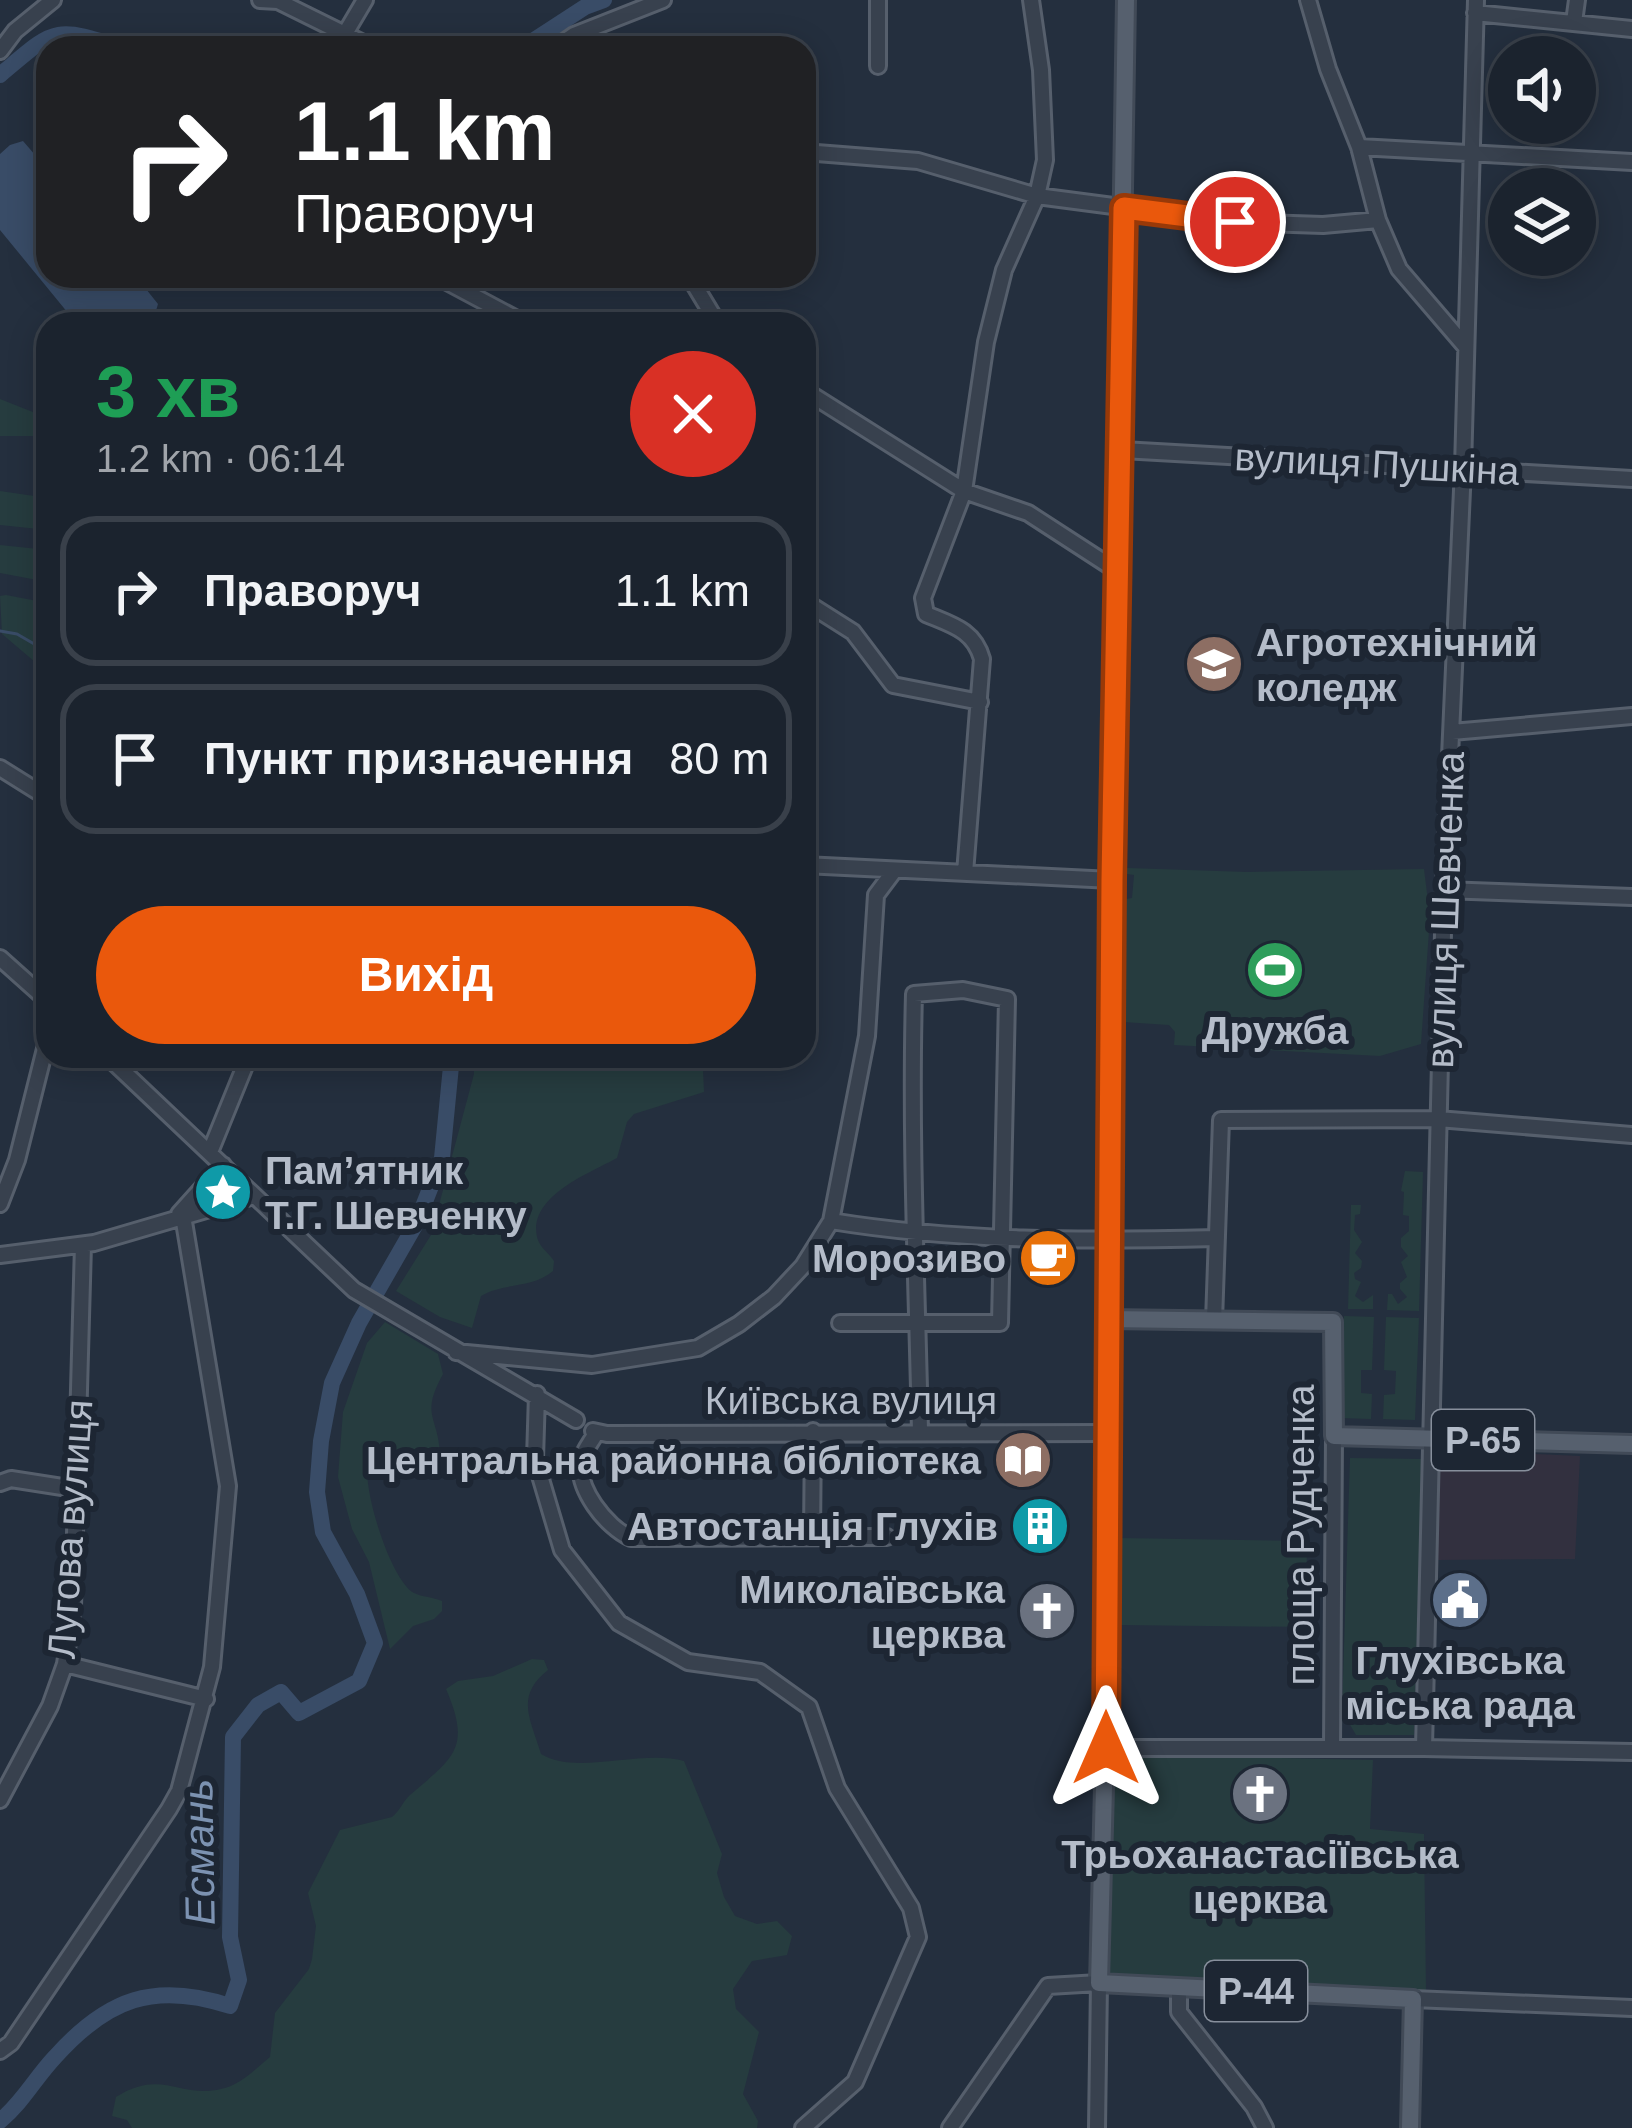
<!DOCTYPE html>
<html lang="uk">
<head>
<meta charset="utf-8">
<style>
	:root { --surface:#1b232e; --page:#242b36; --text:#f1f3f6; --muted:#a0a4aa; --line:#39404a; --accent:#ea580c }
	body { margin:0; font-family:Helvetica,sans-serif; background:var(--page); color:var(--text); height:100vh; display:flex; flex-direction:column; font-size:45px; white-space:nowrap }
	* { box-sizing:border-box; margin:0 }
	p { font-size:39px; color:var(--muted) }
	.icon { flex:none; width:66px; height:66px; fill:none; stroke:currentColor; stroke-width:2; stroke-linecap:round; stroke-linejoin:round }
	.map { position:relative; flex:1; overflow:hidden }
	.sheet { position:absolute; left:36px; top:312px; width:780px; height:756px; display:flex; flex-direction:column; background:var(--surface); border-radius:36px; box-shadow:0 6px 30px #0003,0 0 0 3px var(--line) }
	.sheet>* { flex:none }
	.banner { position:absolute; left:36px; top:36px; width:780px; height:252px; border-radius:36px; box-shadow:0 6px 30px #0003,0 0 0 3px var(--line); background:#202124; color:#fff; overflow:hidden }
	.controls { position:absolute; left:1488px; top:36px; display:grid; gap:24px }
	.controls a { display:grid; place-items:center; width:108px; height:108px; border-radius:50%; background:var(--surface); box-shadow:0 6px 30px #0003,0 0 0 3px var(--line); font-size:60px }
	.pin { position:absolute; display:grid; place-items:center; width:102px; height:102px; color:#fff; margin:-51px; border:6px solid #fff; border-radius:50%; box-shadow:0 3px 12px #0007 }
	.me { position:absolute; width:132px; margin:-66px; rotate:0deg; stroke-linejoin:round; filter:drop-shadow(0 0 9px #0008) }
	.turn { display:flex; align-items:center; gap:42px; height:252px; padding:0 60px; font-size:54px }
	.turn .icon { width:156px; height:156px; stroke-width:2.5 }
	.turn b { display:block; font-size:84px; line-height:102px }
	.round { display:grid; place-items:center; flex:none; width:126px; height:126px; border-radius:63px; background:var(--page) }
	.summary { display:flex; align-items:center; justify-content:space-between; height:204px; padding:0 60px }
	h1 { font-size:72px; font-weight:700; line-height:90px; color:#1e9e55 }
	.action { display:flex; gap:24px; margin-top:auto; padding:24px 60px }
	.action a { flex:1; height:138px; border-radius:72px; background:var(--accent); color:#fff; font-size:48px; font-weight:700; line-height:138px; text-align:center }
	ul { padding:0; list-style:none }
	li { display:flex; align-items:center; gap:36px; height:150px; margin:0 24px 18px; padding:0 36px; border:6px solid var(--line); border-radius:36px }
	li div { flex:1 }
	li b { display:block; font-size:45px }
	li em { font-style:normal }
	.map>svg:first-child { display:block }
	.medical { fill:#32303f }
	.green { fill:#263c3f }
	.water { fill:#394c67 }
	.lines { fill:none; stroke-linecap:round; stroke-linejoin:round }
	.stream { stroke:#394c67; stroke-width:3 }
	.river { stroke:#394c67; stroke-width:16 }
	.minor-casing { stroke:#565f6c; stroke-width:20 }
	.major-casing { stroke:#414a57; stroke-width:22 }
	.minor { stroke:#38414e; stroke-width:14 }
	.major { stroke:#56606e; stroke-width:16 }
	.route-casing { stroke:#983908; stroke-width:30 }
	.route { stroke:#ea580c; stroke-width:21 }
	.labels { text-anchor:middle; dominant-baseline:central; stroke-width:12; stroke-linejoin:round; paint-order:stroke }
	.shield { fill:#1d2633; stroke:#878f9c; stroke-width:3 }
	.shield-label { font-size:36px; font-weight:bold; fill:#b4bcc9 }
	.street-label { font-size:39px; fill:#b4bcc9; stroke:#1d2633 }
	.poi-label { font-size:39px; font-weight:bold; fill:#b4bcc9; stroke:#1d2633; text-anchor:end }
	.water-label { font-size:42px; font-style:italic; fill:#7c92b1; stroke:#1d2633 }
</style>
</head>
<body>
<div class="map">
<svg width="1632" height="2128" viewBox="0 0 1632 2128">
	<rect width="100%" height="100%" fill="#242f3e"/>
	<path class="medical" d="M1439,1450L1580,1456L1575,1559L1437,1560Z"/>
	<path class="green" d="M0,399L48,418V436H0Z
		M0,491L48,498V530L0,525Z
		M0,545L48,550V582L0,573Z
		M6,595L48,603V673L2,634L0,596Z
		M1127,868L1247,872L1424,869L1430,917L1421,1044L1380,1056L1174,1045L1175,1032L1169,1025L1124,1022L1126,899L1132,898L1134,875L1127,874Z
		M474,1056H695L703,1069L704,1092L634,1114L627,1122L617,1158C590,1173 528,1196 537,1237C539,1247 549,1253 554,1261L553,1271C532,1289 504,1282 481,1296L472,1328L440,1317L396,1291L431,1235L474,1074Z
		M1405,1171L1423,1172L1419,1311L1387,1310L1388,1294H1392L1398,1304L1407,1297L1400,1289V1283L1407,1277L1401,1262L1408,1256L1401,1247V1238L1409,1231V1216L1403,1215L1404,1192L1401,1191Z
		M1351,1205H1361L1360,1214L1355,1215L1354,1230L1362,1242L1355,1253L1362,1261L1361,1268L1354,1273L1355,1279L1361,1282L1355,1296L1363,1302L1373,1295V1309H1348Z
		M1344,1316L1374,1317L1372,1370H1361V1393L1372,1394L1371,1419L1341,1418Z
		M1386,1317L1419,1318L1415,1420L1383,1419L1384,1395L1395,1394L1396,1371L1384,1370Z
		M385,1322L438,1354L443,1374C420,1416 438,1415 440,1454C416,1461 384,1452 368,1463C362,1489 391,1581 414,1593C422,1597 433,1597 442,1601V1611L434,1619L413,1626L390,1649L369,1562L352,1529L338,1477L343,1412L367,1343Z
		M1350,1458L1422,1459L1414,1735H1356L1342,1711Z
		M1120,1538L1307,1541L1306,1627L1119,1625Z
		M532,1659L544,1660L548,1670C515,1696 530,1718 541,1754C576,1776 641,1749 684,1761L722,1854L717,1873L724,1897L735,1916L757,1924L777,1921L792,1936L787,1955L752,1961L733,1989L736,2009L759,2032L743,2094L758,2121L757,2128H132L127,2120L112,2116L116,2097C162,2068 180,2099 221,2089C241,2085 255,2069 270,2057L275,2013L309,1969L312,1959L316,1926L308,1893L340,1830L392,1817C401,1810 402,1802 410,1795C453,1758 472,1749 446,1689L458,1681L493,1676Z
		M1187,1756L1373,1760L1370,1829L1424,1834L1426,1991L1107,1973L1112,1757Z"/>
	<path class="water" d="M23,141L48,170V276H149L146,289L158,304L152,324H77L0,230V154L10,145Z"/>
	<g class="lines">
		<path class="stream" d="M0,631L17,634L48,652"/>
		<path class="river" d="M522,48L585,7L604,0
			M0,75C55,29 52,25 122,48
			M0,2121C23,2102 35,2078 55,2057C107,1999 154,1981 230,2006L239,1980L230,1937L233,1737L258,1705L281,1692L299,1713L359,1681L375,1643L357,1594L323,1532L317,1492L321,1441L332,1383L359,1323L417,1222L442,1158L452,1056"/>
		<g class="minor-casing">
			<path id="minor" d="M260,0L278,1L373,48
				M878,0V66
				M1308,0L1328,69L1359,147L1378,220L1399,269L1465,346
				M1475,13L1632,29
				M1574,22L1577,0
				M346,32L365,0
				M555,48L574,35L663,0
				M0,51L15,31L53,0
				M1359,147L1632,162
				M804,152L918,161L1037,196L1235,222L1323,225L1378,220
				M436,276L526,324
				M689,276L718,324
				M804,390L964,491L1028,513L1119,572
				M1122,450L1632,479
				M804,601L853,632L893,685L980,702
				M1452,732L1632,716
				M0,768L48,798
				M804,865L1112,880
				M965,873L982,659C974,630 952,625 926,614L923,598L964,491L986,342L1004,270L1037,196L1045,160L1041,70L1031,0
				M1444,890L1632,897
				M0,958L48,1001
				M107,1056L354,1290L576,1420
				M210,1152L249,1056
				M0,1204L17,1160L48,1037
				M179,1214L223,1165
				M831,1221C959,1242 1087,1241 1217,1238
				M0,1255L94,1243L254,1196
				M1214,1321L1221,1120L1438,1119L1632,1135
				M840,1323H1000L1007,999L963,990L914,994C910,1140 917,1286 920,1432
				M456,1352L592,1365L698,1348L739,1324L774,1297L803,1266L831,1221L867,1036L876,895L894,871
				M537,1394L535,1459L562,1550L619,1623L688,1662L760,1672L809,1707L837,1788L911,1908L918,1937L855,2082L803,2128
				M593,1431L607,1434L1107,1433
				M596,1433C592,1441 584,1450 582,1459C574,1487 607,1528 631,1538L887,1537
				M0,1483L11,1479L75,1489
				M812,1536L813,1431
				M65,1664L206,1699
				M1332,1747L1334,1436
				M1105,1748H1424L1632,1752
				M1424,1748L1444,890L1463,468L1476,0
				M0,1800L50,1706L65,1664L73,1606L83,1245
				M1179,1987V2012L1254,2107L1265,2128
				M1413,1999L1632,2008
				M0,2051L11,2043L169,1809L179,1791L212,1667L228,1486L183,1216
				M950,2128L1048,1986L1099,1983L1097,2128"/>
		</g>
		<g class="major-casing">
			<path id="major" d="M1126,0L1112,880L1105,1748L1099,1983L1413,1999L1410,2128
				M1108,1319L1333,1322L1334,1436L1632,1444"/>
		</g>
		<use href="#minor" class="minor"/>
		<use href="#major" class="major"/>
	</g>
	<g class="lines">
		<g class="route-casing">
			<path id="route" d="M1106,1748L1112,880L1124,208L1235,222"/>
		</g>
		<use href="#route" class="route"/>
	</g>
	<defs>
		<g id="university-disc" transform="scale(3)"><circle r="9.5" fill="#8d6e63" stroke="#1d2633"/><path d="M0-5L7-2L0 1L-7-2ZM-4 1L0 2.5L4 1V4Q0 6-4 4Z" fill="#fff"/></g>
		<g id="stadium-disc" transform="scale(3)"><circle r="9.5" fill="#2e9e5b" stroke="#1d2633"/><path d="M0-5a6.5 5 0 1 0 0 10a6.5 5 0 1 0 0-10ZM-3.5-1.8h7v3.6h-7Z" fill="#fff"/></g>
		<g id="sight-disc" transform="scale(3)"><circle r="9.5" fill="#0f9aa8" stroke="#1d2633"/><path d="M0-6L1.8-2.2L6-1.7L2.9 1.2L3.7 5.4L0 3.3L-3.7 5.4L-2.9 1.2L-6-1.7L-1.8-2.2Z" fill="#fff"/></g>
		<g id="cafe-disc" transform="scale(3)"><circle r="9.5" fill="#e8710a" stroke="#1d2633"/><path d="M-5.5-4.5H6V0H3Q3 3.5 0 3.5H-2.5Q-5.5 3.5-5.5 0ZM3-3.2v2h1.7v-2ZM-6 4.5H4V6H-6Z" fill="#fff"/></g>
		<g id="library-disc" transform="scale(3)"><circle r="9.5" fill="#8d6e63" stroke="#1d2633"/><path d="M-6-4Q-3-5.5-.7-3.5V5Q-3 3-6 4ZM6-4Q3-5.5 .7-3.5V5Q3 3 6 4Z" fill="#fff"/></g>
		<g id="building-disc" transform="scale(3)"><circle r="9.5" fill="#0f9aa8" stroke="#1d2633"/><path d="M-4-6H4V6H1V3H-1V6H-4ZM-2.5-4.3h1.7v1.8h-1.7ZM.8-4.3h1.7v1.8H.8ZM-2.5-1h1.7V.8h-1.7ZM.8-1h1.7V.8H.8Z" fill="#fff"/></g>
		<g id="civic-disc" transform="scale(3)"><circle r="9.5" fill="#5c6f8a" stroke="#1d2633"/><path d="M-.6-6.5H3V-4.5H.6V-3L4-1V1h2V6H-6V1h2V-1L-.6-3ZM-1.2 2.5V6h2.4V2.5Z" fill="#fff"/></g>
		<g id="church-disc" transform="scale(3)"><circle r="9.5" fill="#6b7280" stroke="#1d2633"/><path d="M-1.2-6h2.4v3.5h3.3v2.4h-3.3V6h-2.4V-.1h-3.3v-2.4h3.3Z" fill="#fff"/></g>
	</defs>
	<g fill-rule="evenodd">
		<use href="#university-disc" x="1214" y="664"/>
		<use href="#stadium-disc" x="1275" y="970"/>
		<use href="#sight-disc" x="223" y="1192"/>
		<use href="#cafe-disc" x="1048" y="1258"/>
		<use href="#library-disc" x="1023" y="1460"/>
		<use href="#building-disc" x="1040" y="1526"/>
		<use href="#civic-disc" x="1460" y="1600"/>
		<use href="#church-disc" x="1047" y="1611"/>
		<use href="#church-disc" x="1260" y="1794"/>
	</g>
	<g class="labels">
		<g class="shield">
			<rect x="1432" y="1410" width="102" height="60" rx="9"/>
			<rect x="1205" y="1961" width="102" height="60" rx="9"/>
		</g>
		<g class="shield-label">
			<text x="1483" y="1440">Р-65</text>
			<text x="1256" y="1991">Р-44</text>
		</g>
		<g class="street-label">
			<text transform="translate(1377 464) rotate(3)">вулиця Пушкіна</text>
			<text transform="translate(1445 910) rotate(-88)">вулиця Шевченка</text>
			<text x="851" y="1400">Київська вулиця</text>
			<text transform="translate(70 1529) rotate(-86)">Лугова вулиця</text>
			<text transform="translate(1300 1535) rotate(-90)">площа Рудченка</text>
		</g>
		<g class="poi-label">
			<text x="1256" y="642" text-anchor="start">Агротехнічний<tspan x="1256" dy="45">коледж</tspan></text>
			<text x="1275" y="1030" text-anchor="middle">Дружба</text>
			<text x="265" y="1170" text-anchor="start">Пам’ятник<tspan x="265" dy="45">Т.Г. Шевченку</tspan></text>
			<text x="1006" y="1258">Морозиво</text>
			<text x="981" y="1460">Центральна районна бібліотека</text>
			<text x="998" y="1526">Автостанція Глухів</text>
			<text x="1005" y="1589">Миколаївська<tspan x="1005" dy="45">церква</tspan></text>
			<text x="1460" y="1660" text-anchor="middle">Глухівська<tspan x="1460" dy="45">міська рада</tspan></text>
			<text x="1260" y="1854" text-anchor="middle">Трьоханастасіївська<tspan x="1260" dy="45">церква</tspan></text>
		</g>
		<g class="water-label">
			<text transform="translate(199 1852) rotate(-91)">Есмань</text>
		</g>
	</g>
</svg>
<div class="controls">
<a><svg class="icon" aria-label="sound" viewBox="0 0 24 24"><path d="M4 9h4l5-4v14l-5-4H4zM17 9q2 3 0 6"/></svg></a>
<a><svg class="icon" aria-label="layers" viewBox="0 0 24 24"><path d="M12 4l9 5-9 5-9-5zM3 14l9 5 9-5"/></svg></a>
</div>
<div class="pin" style="left:1235px;top:222px;background:#d93025"><svg class="icon" aria-label="arrive" viewBox="0 0 24 24"><path d="M6 21V4h12l-3 4 3 4H6"/></svg></div>
<svg class="me" style="left:1106px;top:1748px" viewBox="-20 -20 40 40"><path d="M0-17L14 15 0 8-14 15z" fill="#ea580c" stroke="#fff" stroke-width="4"/></svg>
<div class="banner">
<div class="turn"><svg class="icon" aria-label="right" viewBox="0 0 24 24"><path d="M7 20v-9h11M14 6l5 5-5 5"/></svg><div><b>1.1 km</b>Праворуч</div></div>
</div>
<section class="sheet">
<div class="summary"><div><h1>3 хв</h1><p>1.2 km · 06:14</p></div><a class="round" style="background:#d93025;color:#fff"><svg class="icon" aria-label="close" viewBox="0 0 24 24"><path d="M6 6l12 12M18 6L6 18"/></svg></a></div>
<ul>
<li><svg class="icon" aria-label="right" viewBox="0 0 24 24"><path d="M7 20v-9h11M14 6l5 5-5 5"/></svg><div><b>Праворуч</b></div><em>1.1 km</em></li>
<li><svg class="icon" aria-label="arrive" viewBox="0 0 24 24"><path d="M6 21V4h12l-3 4 3 4H6"/></svg><div><b>Пункт призначення</b></div><em>80 m</em></li>
</ul>
<div class="action"><a>Вихід</a></div>
</section>
</div>
</body>
</html>
